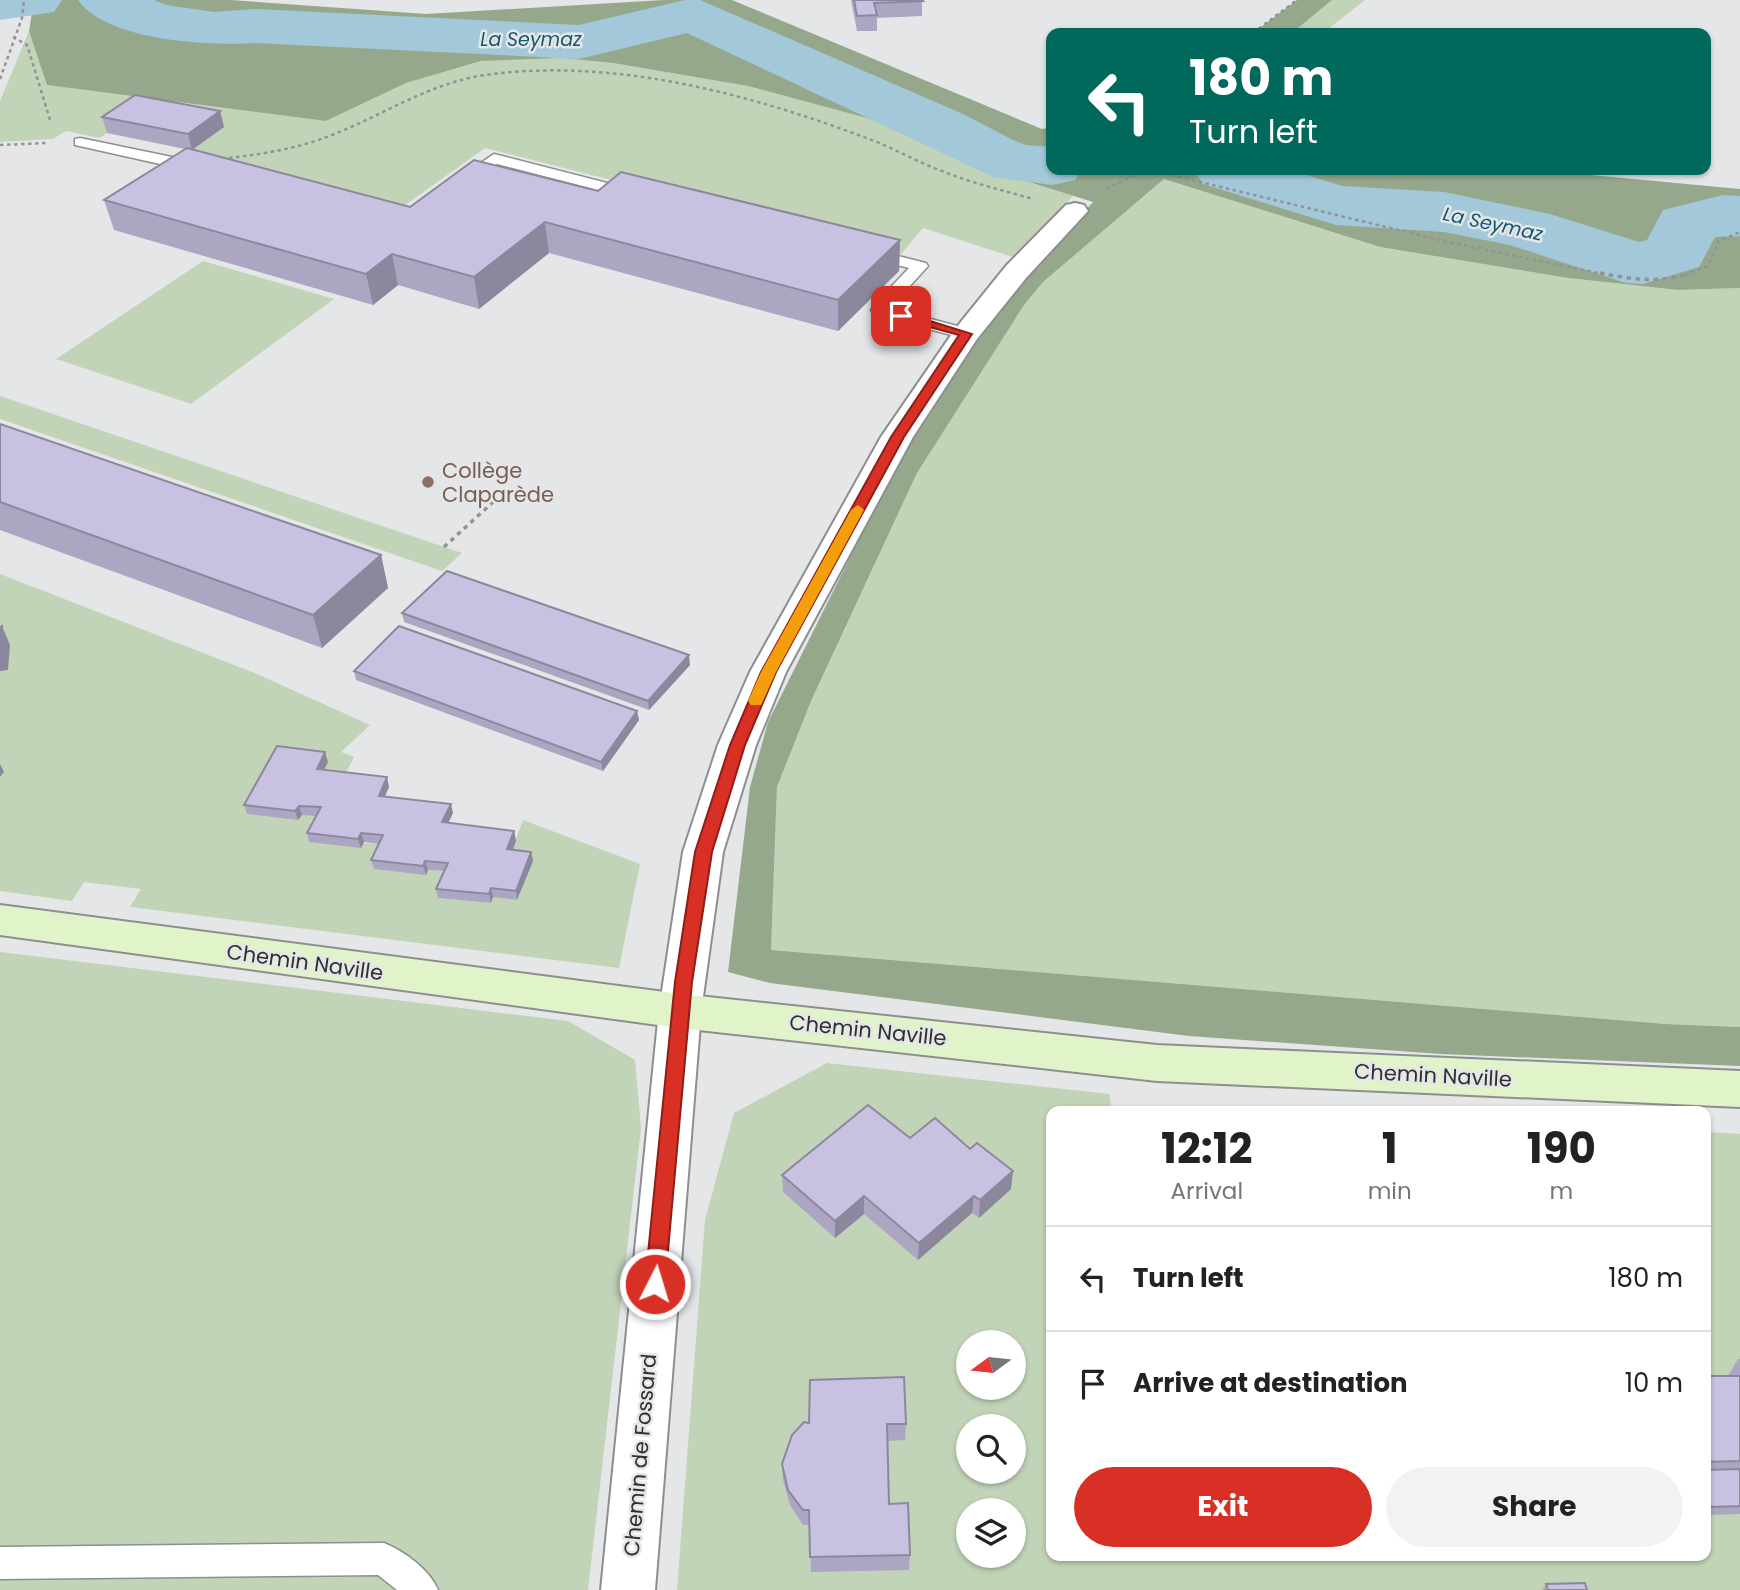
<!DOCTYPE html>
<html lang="en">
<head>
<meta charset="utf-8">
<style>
	:root { --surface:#fff; --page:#f2f2f2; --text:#222; --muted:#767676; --line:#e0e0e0; --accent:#d93025 }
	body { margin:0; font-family:Poppins,sans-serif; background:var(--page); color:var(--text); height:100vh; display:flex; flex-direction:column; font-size:26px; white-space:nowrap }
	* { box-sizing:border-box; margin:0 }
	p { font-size:23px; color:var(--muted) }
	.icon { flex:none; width:38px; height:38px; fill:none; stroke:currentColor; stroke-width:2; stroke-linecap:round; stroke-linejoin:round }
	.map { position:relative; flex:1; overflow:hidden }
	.panel { position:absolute; left:1046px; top:1106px; width:665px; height:455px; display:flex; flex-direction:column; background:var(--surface); border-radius:14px; box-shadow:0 2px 5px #0004 }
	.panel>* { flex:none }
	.top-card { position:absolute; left:1046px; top:28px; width:665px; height:147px; border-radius:14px; box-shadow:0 2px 5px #0004; background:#00695c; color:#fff; overflow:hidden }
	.needle { width:46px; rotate:255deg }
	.fabs { position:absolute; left:956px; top:1330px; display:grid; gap:14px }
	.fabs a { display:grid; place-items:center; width:70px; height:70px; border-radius:50%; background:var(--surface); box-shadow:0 2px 5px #0004; font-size:35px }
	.pin { position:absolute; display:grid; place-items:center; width:60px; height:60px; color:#fff; margin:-30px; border-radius:14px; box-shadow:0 4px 10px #0006 }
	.me { position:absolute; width:77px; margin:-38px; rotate:5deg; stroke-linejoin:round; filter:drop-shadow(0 0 5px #0008) }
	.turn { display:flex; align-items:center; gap:24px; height:147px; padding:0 28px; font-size:32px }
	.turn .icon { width:91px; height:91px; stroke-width:2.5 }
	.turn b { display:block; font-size:49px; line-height:60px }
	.eta { display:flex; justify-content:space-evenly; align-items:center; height:119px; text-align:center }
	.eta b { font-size:42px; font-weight:700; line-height:49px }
	.button { display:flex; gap:14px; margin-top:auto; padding:14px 28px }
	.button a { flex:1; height:80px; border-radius:42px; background:var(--accent); color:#fff; font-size:28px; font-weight:700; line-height:80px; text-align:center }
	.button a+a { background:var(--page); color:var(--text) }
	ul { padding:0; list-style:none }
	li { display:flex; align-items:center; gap:21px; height:105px; padding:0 28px; border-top:2px solid var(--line) }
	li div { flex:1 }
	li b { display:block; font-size:26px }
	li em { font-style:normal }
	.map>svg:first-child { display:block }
	.green { fill:#c1d4b7; fill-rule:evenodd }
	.forest { fill:#96a88c }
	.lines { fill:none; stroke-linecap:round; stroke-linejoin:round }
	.river { fill:#a3c8d9; fill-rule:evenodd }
	.lane-casing { stroke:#8d8e8f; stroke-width:3 }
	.street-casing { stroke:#8d8e8f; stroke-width:4 }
	.secondary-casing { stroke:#8d8e8f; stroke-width:4 }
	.path-far1 { stroke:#929394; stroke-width:2.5; stroke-dasharray:3.5 3.5; stroke-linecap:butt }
	.path { stroke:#929394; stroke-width:3.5; stroke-dasharray:4.5 4.5; stroke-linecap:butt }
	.lane { fill:#fff; fill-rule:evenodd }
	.street { fill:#fff; fill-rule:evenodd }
	.secondary { fill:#e1f3c9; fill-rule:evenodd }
	.wall { fill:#ada6c2 }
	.shaded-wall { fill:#8d879e }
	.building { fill:#c9c1e1; stroke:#8d879e; stroke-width:2 }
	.route { fill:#d93025; stroke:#8d1f18; stroke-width:2 }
	.slow { fill:#f59e0b }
	.education-dot { fill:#8d6e63; stroke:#e5e6e8; stroke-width:2.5 }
	.labels { text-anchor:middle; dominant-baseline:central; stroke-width:5; stroke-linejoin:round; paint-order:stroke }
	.far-water-label { font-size:19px; font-style:italic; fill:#145770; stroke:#e5e6e8 }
	.education-label { font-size:21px; fill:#785e54; stroke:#e5e6e8; text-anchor:start }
	.street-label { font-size:21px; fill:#2f3030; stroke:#e5e6e8 }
</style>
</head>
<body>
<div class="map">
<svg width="1740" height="1590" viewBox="0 0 1740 1590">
	<rect width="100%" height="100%" fill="#e5e6e8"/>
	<path class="green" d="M1332,0H1365L1323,33H1292Z
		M29,31L48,85L326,121L406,83L481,61L561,58L613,63L748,86L905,128L978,166L1073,196L1016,258L923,228L901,254L485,148L397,211L184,156L223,127L107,133L100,138L66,131L53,139L0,142V101Z
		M1164,179L1380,247L1568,278L1678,290L1740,288V1027L1666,1024L771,950L777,787L811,701L917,473L1024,305L1043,282Z
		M203,261L334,299L191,404L56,359Z
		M0,396L444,547L462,553L442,571L0,419Z
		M0,574L257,674L370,725L341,752L354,757L310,842L385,844L428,870L450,872L439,898L491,903L493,897L517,900L532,862L509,858L523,820L640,864L619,968L130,907L141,889L84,882L72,901L0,891Z
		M0,952L568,1021L635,1060L641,1128L588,1590H0Z
		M827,1063L1109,1094L1112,1111H1052V1556H1706V1132L1740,1134V1590H677L705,1220L734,1113ZM968,1342H1013V1388H968ZM968,1426H1013V1472H968ZM968,1510H1013V1556H968Z"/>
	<path class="forest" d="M34,0H230L426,14L664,0H732L1042,129L1052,127V170H1538L1740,189V288L1678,290L1568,278L1380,247L1164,179L1043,282L1024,305L917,473L811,701L777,787L771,950L1666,1024L1740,1027V1066L1441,1054L1189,1036L770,983L728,972L750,787L768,722L896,465L990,318L1093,202L978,166L904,128L748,86L613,63L561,58L481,61L406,83L326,121L47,85L29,31Z
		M1297,0H1332L1292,33H1253Z"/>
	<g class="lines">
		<path class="river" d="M0,0H62L54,12L0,20Z
			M78,0H154L166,5L214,12L255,9L579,25L685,0H700L963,114L1013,140L1026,145L1052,147V170H1081L1075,180L1052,185L993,177L687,33L579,59L255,43C209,46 107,41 78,0Z
			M1194,170H1291L1342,186L1444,192L1550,214L1639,242L1647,240L1663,210L1723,195L1740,196V236L1715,237L1699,267L1643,284L1626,283L1510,245L1444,232L1336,225L1203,184Z"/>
		<g class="lane-casing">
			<path id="lane" d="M80,138L196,162L204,167L196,172L75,145V139Z
				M494,154L638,191L641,194L633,199L497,164L467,185H457V179Z
				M870,249L926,263L928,266L890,308L972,330L975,334L972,338L966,339L873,314L871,310L873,306L909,268L864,257L862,254Z
				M384,1543C404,1551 430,1570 438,1590H397L378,1575L0,1579V1547Z"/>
		</g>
		<g class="street-casing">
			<path id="street" d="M1075,203L1084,205L1088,211L1026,278L977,339L913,437L786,672L756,745L723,852L701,1011L655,1590H601L659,1011L683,852L718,745L750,672L881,437L956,328L1006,266L1066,205Z"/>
		</g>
		<g class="secondary-casing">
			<path id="secondary" d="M0,905L680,994L1157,1045L1740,1071V1107L1157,1081L680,1028L0,935Z"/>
		</g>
		<path class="path-far1" d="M1253,33L1297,0
			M13,37L27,45L51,123
			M0,79L22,18L24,0
			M0,145L47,143
			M229,158C264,154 299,148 332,135C383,115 430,83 485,75C613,57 750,94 869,139C894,148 917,162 942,171C971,183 1002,190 1033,199
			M1151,170L1448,242L1608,275
			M1106,189L1135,175L1137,170
			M1685,275L1708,266L1719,241L1740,232"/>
		<path class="path" d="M1600,273C1629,279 1661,284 1689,273
			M444,547L493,502"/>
		<use href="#lane" class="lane"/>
		<use href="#street" class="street"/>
		<use href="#secondary" class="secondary"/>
	</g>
	<path class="wall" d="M851,0H922V16L877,18V31H857Z
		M220,111L224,127L193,149L410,207L598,191L900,240L899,271L838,331L549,253L479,309L398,285L373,305L114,230L104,200L185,149L107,133L102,117Z
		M0,424L381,555L388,588L322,648L0,530Z
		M402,613L690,665L649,710L404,622Z
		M354,671L637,711L639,720L603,771L356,680Z
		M328,762L324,770L389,787L385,796L453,813L448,823L514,831L516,841L513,850L531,852L533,861L517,900L493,897L491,903L438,898L436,889L444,871L428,870L426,875L374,869L371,860L378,844L364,842L361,848L309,842L307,833L316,816L302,815L298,820L247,814L244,805Z
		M910,1138L1011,1189L979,1218L972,1213L918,1260L864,1214L835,1238L783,1192L782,1175Z
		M1738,1359H1740V1514L1706,1515V1376H1728Z
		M804,1422L906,1424L905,1440L887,1441L889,1504L910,1555L909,1570L811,1572L810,1525H803L790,1505L783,1480L782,1464Z
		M1239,1556H1412L1239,1560Z
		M1546,1584L1587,1590H1542Z"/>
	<path class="shaded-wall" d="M220,111L224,127L192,150L188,134Z
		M545,222L549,253L479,309L474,277Z
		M900,240L899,271L838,331V300Z
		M392,254L398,285L373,305L366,274Z
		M381,555L388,588L322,648L313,615Z
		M2,626L10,645L8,670L0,671V652Z
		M689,655L690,665L649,710L648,701Z
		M637,711L639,720L603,771L601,762Z
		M325,752L328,762L319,779L317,769Z
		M0,764L4,772L0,777Z
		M387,777L389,787L381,805L379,796Z
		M451,804L453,813L444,832L442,822Z
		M299,806L302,815L298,820L295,811Z
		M514,831L516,841L509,858L507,849Z
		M361,833L364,842L361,848L358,839Z
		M531,852L533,861L517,900L516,891Z
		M425,861L428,870L426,875L423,866Z
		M491,888L493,897L491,903L489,894Z
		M1013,1171L1011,1189L979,1218L980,1200Z
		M864,1196V1214L835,1238V1221Z
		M974,1196L972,1213L918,1260L919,1243Z"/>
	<path class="building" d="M854,0H922L923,1L874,3L877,15L857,16Z
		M135,95L220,111L188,134L102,117Z
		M187,148L410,207L474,160L598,191L621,172L900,240L838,300L545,222L474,277L392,254L366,274L104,200Z
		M0,424L381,555L313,615L0,502Z
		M447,571L689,655L648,701L402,613Z
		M2,626L0,652V627Z
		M399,626L637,711L601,762L354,671Z
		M277,746L325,752L317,769L387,777L379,796L451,804L442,822L514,831L507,849L531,852L516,891L491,888L489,894L436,889L448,863L425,861L423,866L371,860L383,835L361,833L358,839L307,833L321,807L299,806L295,811L244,805Z
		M868,1105L910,1138L935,1118L970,1149L977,1143L1013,1171L980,1200L974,1196L919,1243L864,1196L835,1221L782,1175Z
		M1706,1376H1740V1461L1706,1462Z
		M904,1377L906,1424H887L889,1504L908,1503L910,1555L810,1557L809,1510H803L788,1490L782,1464L792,1435L804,1422L809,1423L810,1380Z
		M1740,1469V1506L1711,1507L1706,1493V1470Z
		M1585,1583L1587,1590H1548L1546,1584Z"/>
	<path class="route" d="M901,312L972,334L904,437L776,672L745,745L712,852L692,982L665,1284L662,1290L655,1293L648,1290L645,1284L675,982L695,852L730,745L761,672L891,437L959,335L897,318L895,316Z"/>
	<path class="slow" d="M858,505L864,510L776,672L763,701L761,705H751L748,701L761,672L851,510Z"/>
	<circle class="education-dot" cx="428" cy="482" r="7"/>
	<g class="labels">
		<g class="far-water-label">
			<text x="531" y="39">La Seymaz</text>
			<text transform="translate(1493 224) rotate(12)">La Seymaz</text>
		</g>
		<g class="education-label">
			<text x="442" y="470">Collège<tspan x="442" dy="24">Claparède</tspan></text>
		</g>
		<g class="street-label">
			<text transform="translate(305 962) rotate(8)">Chemin Naville</text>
			<text transform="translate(868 1030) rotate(6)">Chemin Naville</text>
			<text transform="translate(1433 1075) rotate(3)">Chemin Naville</text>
			<text transform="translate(640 1455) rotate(-85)">Chemin de Fossard</text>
		</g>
	</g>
</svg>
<div class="fabs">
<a><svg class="needle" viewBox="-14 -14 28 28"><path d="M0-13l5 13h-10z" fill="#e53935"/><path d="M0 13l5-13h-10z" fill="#767676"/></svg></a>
<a><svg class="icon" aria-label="search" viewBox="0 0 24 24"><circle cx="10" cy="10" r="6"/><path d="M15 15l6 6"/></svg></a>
<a><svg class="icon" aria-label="layers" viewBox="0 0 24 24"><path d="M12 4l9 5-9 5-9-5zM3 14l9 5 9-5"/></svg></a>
</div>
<div class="pin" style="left:901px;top:316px;background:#d93025"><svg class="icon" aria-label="arrive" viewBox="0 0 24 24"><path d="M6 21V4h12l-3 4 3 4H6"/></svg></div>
<svg class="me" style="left:655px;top:1284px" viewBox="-20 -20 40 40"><circle r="17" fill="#d93025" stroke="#fff" stroke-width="3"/><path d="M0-11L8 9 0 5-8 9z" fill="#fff"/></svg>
<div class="top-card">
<div class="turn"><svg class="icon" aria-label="left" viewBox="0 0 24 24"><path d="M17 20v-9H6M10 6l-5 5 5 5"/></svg><div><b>180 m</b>Turn left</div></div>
</div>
<section class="panel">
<div class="eta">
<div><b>12:12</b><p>Arrival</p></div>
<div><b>1</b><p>min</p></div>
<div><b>190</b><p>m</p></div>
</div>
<ul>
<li><svg class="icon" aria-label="left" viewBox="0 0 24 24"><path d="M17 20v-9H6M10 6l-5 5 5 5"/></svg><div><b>Turn left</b></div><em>180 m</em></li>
<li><svg class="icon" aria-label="arrive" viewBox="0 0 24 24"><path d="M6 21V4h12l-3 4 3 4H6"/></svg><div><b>Arrive at destination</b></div><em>10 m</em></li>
</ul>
<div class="button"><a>Exit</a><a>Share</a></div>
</section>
</div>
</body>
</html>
